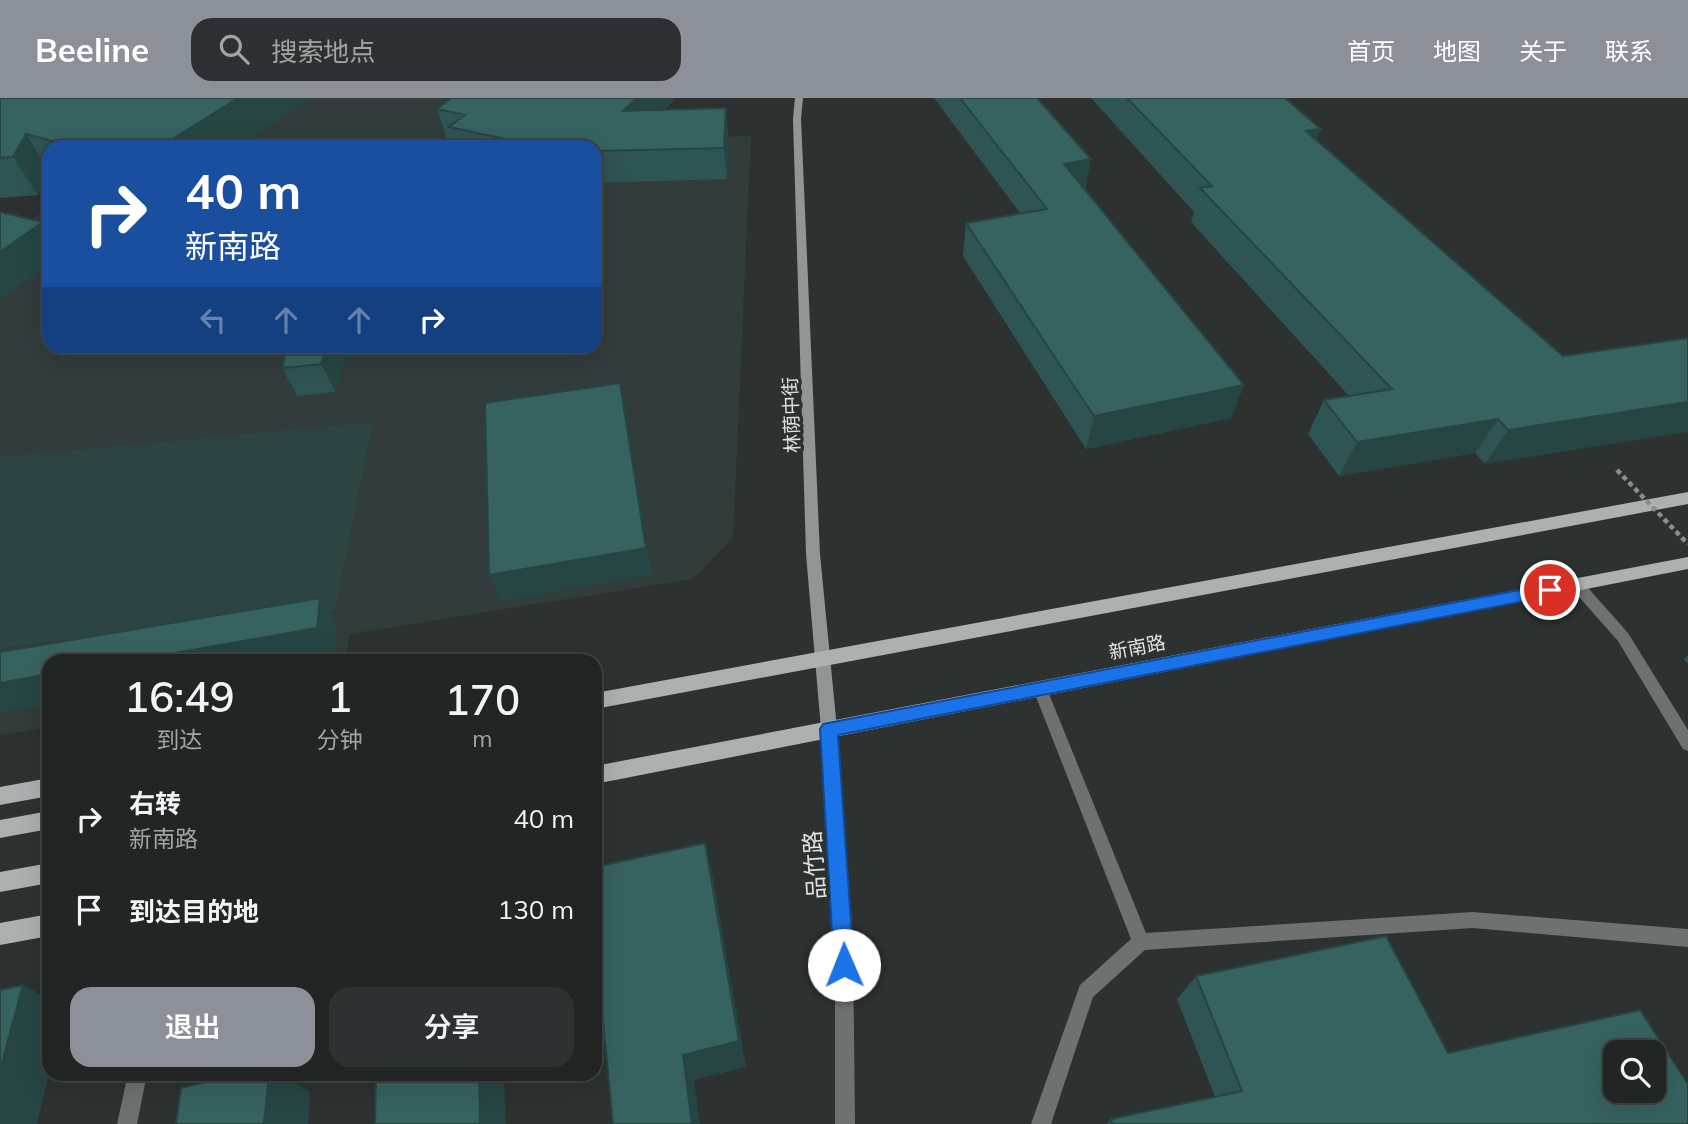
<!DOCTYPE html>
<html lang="zh">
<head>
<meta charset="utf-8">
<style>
	:root { --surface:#222524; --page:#2e3131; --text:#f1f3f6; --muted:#a2a5a6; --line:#3f4241; --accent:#8c9099 }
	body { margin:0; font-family:Mulish,"Noto Sans SC",sans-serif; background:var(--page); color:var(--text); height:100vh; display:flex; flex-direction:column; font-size:26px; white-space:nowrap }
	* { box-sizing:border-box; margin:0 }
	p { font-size:23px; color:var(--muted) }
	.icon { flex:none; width:38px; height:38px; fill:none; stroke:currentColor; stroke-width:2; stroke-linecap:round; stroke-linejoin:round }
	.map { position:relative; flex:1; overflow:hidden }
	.drawer { position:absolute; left:42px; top:556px; width:560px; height:427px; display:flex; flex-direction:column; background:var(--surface); border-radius:21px; box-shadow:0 7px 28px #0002,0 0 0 2px var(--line) }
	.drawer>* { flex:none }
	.banner { position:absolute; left:42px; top:42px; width:560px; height:214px; border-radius:21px; box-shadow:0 7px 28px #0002,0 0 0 2px var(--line); background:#1a4fa0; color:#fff; overflow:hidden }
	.fabs { position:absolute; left:1603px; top:942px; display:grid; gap:14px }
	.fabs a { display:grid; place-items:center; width:63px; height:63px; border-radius:14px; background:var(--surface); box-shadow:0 7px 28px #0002,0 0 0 2px var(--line); font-size:35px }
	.pin { position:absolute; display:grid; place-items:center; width:60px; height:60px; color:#fff; margin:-30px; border:4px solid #fff; border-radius:50%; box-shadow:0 2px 7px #0007 }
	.me { position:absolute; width:77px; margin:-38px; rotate:359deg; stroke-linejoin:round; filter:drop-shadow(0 0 5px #0008) }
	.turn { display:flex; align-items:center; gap:24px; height:147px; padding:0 28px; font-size:32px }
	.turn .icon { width:91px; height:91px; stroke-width:2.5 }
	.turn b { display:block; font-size:49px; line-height:60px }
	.lanes { display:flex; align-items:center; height:66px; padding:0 28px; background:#0003; justify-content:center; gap:35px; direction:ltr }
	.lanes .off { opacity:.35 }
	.eta { display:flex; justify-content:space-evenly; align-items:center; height:119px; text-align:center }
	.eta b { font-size:42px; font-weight:600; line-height:49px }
	.cta { display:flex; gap:14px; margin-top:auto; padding:14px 28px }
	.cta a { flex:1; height:80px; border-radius:21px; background:var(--accent); color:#fff; font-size:28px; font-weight:600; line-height:80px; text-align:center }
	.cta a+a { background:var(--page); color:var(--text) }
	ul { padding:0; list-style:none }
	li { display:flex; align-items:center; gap:21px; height:91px; padding:0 28px }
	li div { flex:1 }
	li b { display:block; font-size:26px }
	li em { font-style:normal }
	header { display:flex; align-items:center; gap:42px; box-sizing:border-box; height:98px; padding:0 35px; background:var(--accent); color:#fff }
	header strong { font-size:33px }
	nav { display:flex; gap:38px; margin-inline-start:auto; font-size:24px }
	.search { width:490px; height:63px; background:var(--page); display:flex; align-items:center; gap:18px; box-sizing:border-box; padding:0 24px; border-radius:21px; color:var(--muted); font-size:26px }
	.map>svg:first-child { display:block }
	.built { fill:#313c3b }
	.green { fill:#2c4442 }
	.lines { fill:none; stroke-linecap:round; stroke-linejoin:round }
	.lane { fill:#6f7070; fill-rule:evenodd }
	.street { fill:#6f7070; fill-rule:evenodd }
	.secondary { fill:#929594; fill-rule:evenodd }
	.primary { fill:#adb0b0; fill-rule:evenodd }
	.path-bridge { stroke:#8a8d8d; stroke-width:4.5; stroke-dasharray:5 3.5; stroke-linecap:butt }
	.wall { fill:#2e5453 }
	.shaded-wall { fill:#264543 }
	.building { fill:#366260; stroke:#264543; stroke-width:2; fill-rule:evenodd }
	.route { fill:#1a73e8; stroke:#114b97; stroke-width:2 }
	.labels { text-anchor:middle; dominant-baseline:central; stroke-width:7; stroke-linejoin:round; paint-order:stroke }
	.street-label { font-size:19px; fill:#e1e3e3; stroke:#2d3130 }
	.near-street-label { font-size:23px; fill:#e1e3e3; stroke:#2d3130 }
</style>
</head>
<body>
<header>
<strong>Beeline</strong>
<div class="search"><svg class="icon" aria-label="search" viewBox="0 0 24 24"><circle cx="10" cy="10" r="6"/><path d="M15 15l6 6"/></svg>搜索地点</div>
<nav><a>首页</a><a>地图</a><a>关于</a><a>联系</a></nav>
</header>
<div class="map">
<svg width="1688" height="1026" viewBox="0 0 1688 1026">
	<rect width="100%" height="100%" fill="#2d3130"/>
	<path class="built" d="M222,0H445L559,25L574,43L751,38L733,440L693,481L349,536L346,563L49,564V629L0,637V141L49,110V248H595V49H145Z"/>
	<path class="green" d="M373,324L335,512L0,550V359Z"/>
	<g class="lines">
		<path class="lane" d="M1577,482L1582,483L1628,535L1688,632V653L1683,651L1618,543L1572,491L1570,487Z
			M1040,585L1045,587L1047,591L1146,835L1473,814L1688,831V849L1473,830L1145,852L1093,899L1051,1026H1031L1080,887L1131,841L1033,591L1035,587Z
			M128,976H147L137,1026H117Z"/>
		<path class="street" d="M829,624L834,626L837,631L853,841L855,1026H835V841L821,631L824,626Z"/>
		<path class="secondary" d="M795,0H803L801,21L820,456L837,631L834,636L829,638L824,636L821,631L806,456L793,21Z"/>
		<path class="primary" d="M1688,394V406L595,611V595Z
			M1688,459V471L595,686V668Z
			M49,680V698L0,707V689Z
			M49,713V731L0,740V722Z
			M49,765V785L0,794V774Z
			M49,816V838L0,847V825Z"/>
		<path class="path-bridge" d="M1617,372L1688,446"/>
	</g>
	<path class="wall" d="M0,0H311L237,49H49V75L38,97L0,100Z
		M451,0H673V3L664,12L726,10L728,41L727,81L595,85V49H455L454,44L447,42L437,11Z
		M934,0H1037L1085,92L1244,287L1231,320L1086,351L963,158L966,125L1020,115Z
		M1091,0H1285L1316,43L1563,258L1485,366L1475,355L1339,378L1308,336L1324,302L1349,298L1191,124L1194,114Z
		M287,248H349L335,294L297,298L282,270Z
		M1688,557V566L1684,561Z
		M1196,878L1448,955L1688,1026H1107L1111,1021L1215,999L1177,901Z"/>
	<path class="shaded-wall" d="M238,0H311L237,49H160Z
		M637,0H673V3L628,44L623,13Z
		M726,10L728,41L727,81L724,50Z
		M1321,31L1309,64L1306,33Z
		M26,36L49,73V75L38,97L13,59Z
		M1091,61L1085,94L1064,66Z
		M43,124L49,133V167L0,202V154Z
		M327,248H349L335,294L321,266Z
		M620,285L626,313L652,477L500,504L489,477Z
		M1244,287L1231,320L1086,351L1094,318Z
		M1688,304V334L1485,366L1508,332Z
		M1498,321L1475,355L1339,378L1357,344Z
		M320,500L337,526L334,556L291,564H123Z
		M49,576V606L0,615V585Z
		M705,745L713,780L746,969L694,982L700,1026H692L683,957Z
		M23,887L49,901V976L37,1026H0V972Z
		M269,976H282L310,994L308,1026H264Z
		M479,976H504L506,1026H480Z"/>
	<path class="building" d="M0,0H238L160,49H75L26,36L13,59L0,60Z
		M451,0H637L623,13L726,10L724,50L595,53V49H542L449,29L465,17L437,11Z
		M960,0H1037L1091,61L1064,66L1244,287L1094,318L966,125L1047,111Z
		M1127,0H1285L1321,31L1306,33L1563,258L1688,240V304L1508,332L1498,321L1357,344L1324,302L1392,291L1200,90L1212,88Z
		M0,114L43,124L0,154Z
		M287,248H327L321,266L282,270Z
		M620,285L646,450L489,477L485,305Z
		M320,500L317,530L123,564H49V576L0,585V554Z
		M705,745L739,943L683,957L692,1026H613L595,840V769Z
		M1386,838L1448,955L1640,912L1688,986V1026H1112L1111,1021L1242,993L1196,878ZM1615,954H1654V992H1615Z
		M23,887L0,972V892Z
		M239,976H269L264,1026H176L181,990Z
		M376,976H479L480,1026H375Z"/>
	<path class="route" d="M1550,486L1558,492L1550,498L838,637L854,867L851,875L844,878L837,875L834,867L820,631L823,626Z"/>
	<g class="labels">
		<g class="street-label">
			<text transform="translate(791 317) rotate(-92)">林荫中街</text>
			<text transform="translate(1137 549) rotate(-11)">新南路</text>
		</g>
		<g class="near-street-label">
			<text transform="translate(814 767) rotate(-94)">品竹路</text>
		</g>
	</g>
</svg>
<div class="fabs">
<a><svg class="icon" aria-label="search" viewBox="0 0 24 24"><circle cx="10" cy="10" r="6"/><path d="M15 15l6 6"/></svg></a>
</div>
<div class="pin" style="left:1550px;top:492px;background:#d93025"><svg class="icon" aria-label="arrive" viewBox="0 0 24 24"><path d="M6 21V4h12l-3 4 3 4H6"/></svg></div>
<svg class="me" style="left:844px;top:867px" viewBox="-20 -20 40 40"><circle r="19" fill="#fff"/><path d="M0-13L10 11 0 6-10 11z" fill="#1a73e8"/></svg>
<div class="banner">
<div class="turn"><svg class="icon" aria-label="right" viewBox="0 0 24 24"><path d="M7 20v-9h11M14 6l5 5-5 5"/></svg><div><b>40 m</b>新南路</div></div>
<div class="lanes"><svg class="icon off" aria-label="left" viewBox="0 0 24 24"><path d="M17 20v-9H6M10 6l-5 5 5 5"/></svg><svg class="icon off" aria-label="ahead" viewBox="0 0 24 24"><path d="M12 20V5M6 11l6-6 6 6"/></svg><svg class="icon off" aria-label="ahead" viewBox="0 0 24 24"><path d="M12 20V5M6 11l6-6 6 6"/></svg><svg class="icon" aria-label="right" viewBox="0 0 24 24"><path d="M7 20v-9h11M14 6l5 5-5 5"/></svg></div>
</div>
<section class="drawer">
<div class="eta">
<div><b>16:49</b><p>到达</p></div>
<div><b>1</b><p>分钟</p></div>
<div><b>170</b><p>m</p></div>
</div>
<ul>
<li><svg class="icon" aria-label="right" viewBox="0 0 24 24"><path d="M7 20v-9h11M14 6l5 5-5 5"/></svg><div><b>右转</b><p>新南路</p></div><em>40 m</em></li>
<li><svg class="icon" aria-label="arrive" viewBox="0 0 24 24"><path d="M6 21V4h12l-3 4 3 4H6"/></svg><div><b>到达目的地</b></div><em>130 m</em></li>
</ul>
<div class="cta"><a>退出</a><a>分享</a></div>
</section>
</div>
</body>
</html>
